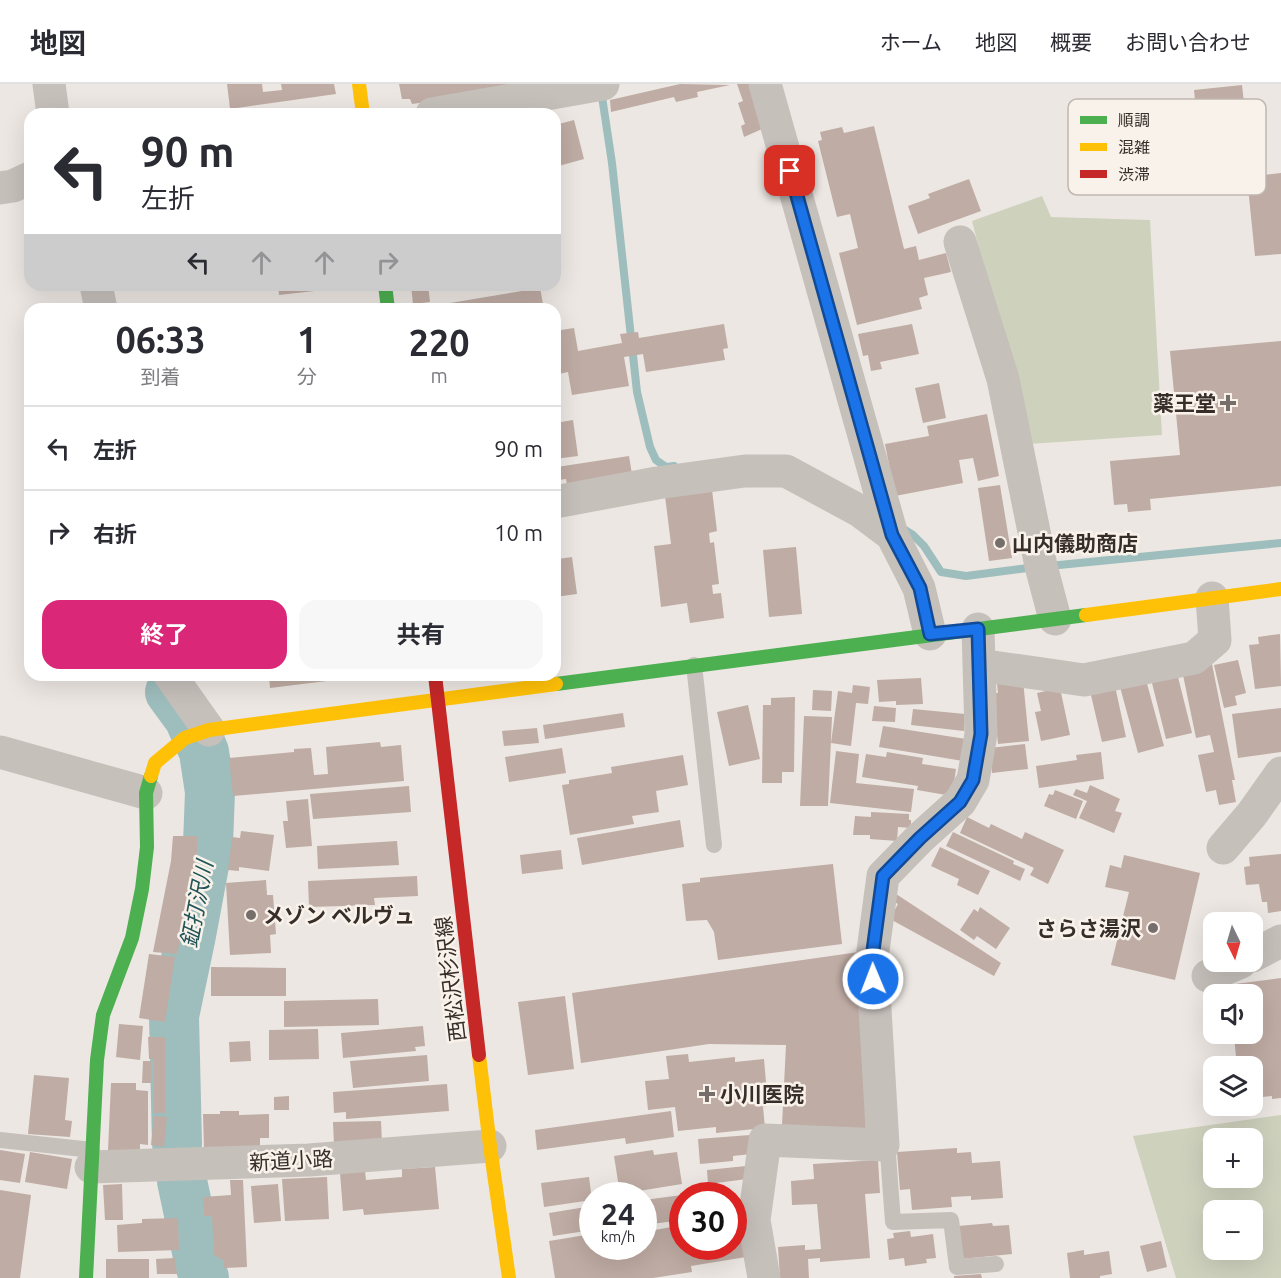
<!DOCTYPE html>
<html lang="ja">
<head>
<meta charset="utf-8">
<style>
	:root { --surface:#fff; --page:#f7f7f7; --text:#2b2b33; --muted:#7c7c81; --line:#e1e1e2; --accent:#db2777 }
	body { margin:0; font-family:Ubuntu,"Noto Sans JP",sans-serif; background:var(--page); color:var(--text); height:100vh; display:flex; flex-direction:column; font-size:22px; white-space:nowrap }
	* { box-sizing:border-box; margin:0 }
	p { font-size:20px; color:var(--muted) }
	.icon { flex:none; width:33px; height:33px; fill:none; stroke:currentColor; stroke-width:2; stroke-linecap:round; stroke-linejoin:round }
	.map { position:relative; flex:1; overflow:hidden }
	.side { position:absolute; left:24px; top:219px; width:537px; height:378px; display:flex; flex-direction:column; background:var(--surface); border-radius:18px; box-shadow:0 6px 24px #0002 }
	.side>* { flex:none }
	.banner { position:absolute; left:24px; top:24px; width:537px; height:183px; border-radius:18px; box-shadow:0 6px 24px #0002; background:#fff; color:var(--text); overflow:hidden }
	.needle { width:39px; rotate:175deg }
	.tools { position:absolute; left:1203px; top:828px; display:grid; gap:12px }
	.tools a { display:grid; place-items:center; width:60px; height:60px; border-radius:12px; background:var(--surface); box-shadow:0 6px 24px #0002; font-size:30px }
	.speed { position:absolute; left:579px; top:1098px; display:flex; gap:12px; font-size:30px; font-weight:700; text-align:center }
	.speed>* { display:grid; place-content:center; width:78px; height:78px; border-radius:50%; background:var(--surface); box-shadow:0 6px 24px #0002; line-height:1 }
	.speed small { font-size:15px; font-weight:400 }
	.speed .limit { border:9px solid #d22; background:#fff; color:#111 }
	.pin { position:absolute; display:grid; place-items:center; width:51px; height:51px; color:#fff; margin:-26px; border-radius:12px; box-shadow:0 3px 9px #0006 }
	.me { position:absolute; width:66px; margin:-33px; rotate:359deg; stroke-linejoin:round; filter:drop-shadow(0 0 4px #0008) }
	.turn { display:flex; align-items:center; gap:21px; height:126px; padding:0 18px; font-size:27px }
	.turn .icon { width:78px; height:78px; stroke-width:2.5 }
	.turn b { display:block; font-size:42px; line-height:51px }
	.lanes { display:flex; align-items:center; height:57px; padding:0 18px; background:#0003; justify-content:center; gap:30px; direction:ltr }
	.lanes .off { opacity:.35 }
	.eta { display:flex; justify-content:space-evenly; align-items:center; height:102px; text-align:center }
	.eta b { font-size:36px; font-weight:700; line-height:42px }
	.button { display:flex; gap:12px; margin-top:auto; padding:12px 18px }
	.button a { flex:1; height:69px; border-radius:18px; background:var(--accent); color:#fff; font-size:24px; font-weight:700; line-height:69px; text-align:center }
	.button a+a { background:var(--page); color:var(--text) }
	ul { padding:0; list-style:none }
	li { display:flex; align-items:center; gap:18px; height:84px; padding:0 18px; border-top:2px solid var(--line) }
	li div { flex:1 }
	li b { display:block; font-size:22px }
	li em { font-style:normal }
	header { display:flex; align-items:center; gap:36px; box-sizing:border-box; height:84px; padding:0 30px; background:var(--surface); border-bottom:2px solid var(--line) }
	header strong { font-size:28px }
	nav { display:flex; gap:33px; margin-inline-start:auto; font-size:21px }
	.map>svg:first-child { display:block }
	.green { fill:#ced2bd; fill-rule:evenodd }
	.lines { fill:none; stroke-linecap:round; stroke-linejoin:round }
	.stream { stroke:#9ebebd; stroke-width:8 }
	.river { stroke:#9ebebd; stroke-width:50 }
	.building { fill:#bfaca4 }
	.lane { stroke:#c6c0bb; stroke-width:16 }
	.street { stroke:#c6c0bb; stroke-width:33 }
	.fast { stroke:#4caf50; stroke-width:14 }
	.slow { stroke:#ffc107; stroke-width:14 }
	.jam { stroke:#c62828; stroke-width:14 }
	.route-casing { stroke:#114b97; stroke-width:15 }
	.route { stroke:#1a73e8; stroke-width:10 }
	.poi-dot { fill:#766e6a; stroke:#f9f2ea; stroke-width:2 }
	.labels { text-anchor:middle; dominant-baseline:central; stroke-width:5; stroke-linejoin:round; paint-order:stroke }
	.poi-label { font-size:21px; font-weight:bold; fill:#372d29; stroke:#f9f2ea; text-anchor:start }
	.street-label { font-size:21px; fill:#372d29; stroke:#f9f2ea }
	.water-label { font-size:22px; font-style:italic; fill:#205457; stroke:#f9f2ea }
	.key { fill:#f9f2ea; stroke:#bfb7b0; stroke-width:1.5 }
	.key-label { font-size:16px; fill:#372d29 }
</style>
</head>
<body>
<header>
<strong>地図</strong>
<nav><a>ホーム</a><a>地図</a><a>概要</a><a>お問い合わせ</a></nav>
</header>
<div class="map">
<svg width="1281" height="1194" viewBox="0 0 1281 1194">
	<rect width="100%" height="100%" fill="#ece7e2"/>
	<path class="green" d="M1042,112L1051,133L1150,136L1162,351L1029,360L972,137Z
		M1281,1031V1194H1176L1133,1052ZM1214,1054H1252V1094H1214ZM1214,1126H1252V1166H1214Z"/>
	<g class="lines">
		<path class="stream" d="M601,6L612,79L637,308L650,363L656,376L666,383L674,382
			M900,443L913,451L924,462L941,488L966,492L1036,483
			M1049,482L1281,459"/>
		<path class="river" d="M170,608L189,634L204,668L210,708L208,760L191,851L174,932L177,1060
			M182,1097L199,1177L204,1194"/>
	</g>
	<path class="building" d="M227,0H262L263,8L282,6L281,0H334L336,10L230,25Z
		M399,0H512L455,14L412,20L410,15H402Z
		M680,0L730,1L697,8L698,13L676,18L674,13L611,28L610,16Z
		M737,0H750L762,45L744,53L741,42L745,40L738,19L743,17Z
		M1242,1L1250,72L1189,78L1184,36L1197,35L1194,6Z
		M574,36L584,75L555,83V41Z
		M874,42L904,165L916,162L919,176L946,169L951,188L924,194L928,211L919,214L922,225L857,241L839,169L858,164L850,130L837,133L818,57L822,56L820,48L842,43L844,49Z
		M1281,89V170L1255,172L1247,93Z
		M969,95L981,127L918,150L908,122L930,114L928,110Z
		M278,201H350V203L279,211Z
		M411,201H428L430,218L413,220Z
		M540,204L544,225H420V224Z
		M724,240L728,264L723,265L725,276L646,288L643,270L624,273L629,302L572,311L568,288L555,291V247L574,244L578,267L622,259L620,250L638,248L639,254Z
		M912,240L919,270L880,278L882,285L871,287L868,271L863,272L858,250Z
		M1281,257V402L1150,415L1151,426L1128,428L1127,420L1114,421L1110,377L1180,371L1170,267Z
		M939,299L946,334L923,339L915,304Z
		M987,330L999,392L978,397L973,374L959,376L963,399L895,412L885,360L929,352L927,342Z
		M573,336L578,372L555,375V339Z
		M629,372L632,390L567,400L566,395L559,396L557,383Z
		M1000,401L1012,474L989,477L978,404Z
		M712,406L717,447L709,449L710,459L714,458L719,500L712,501L713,510L721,509L724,534L690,539L687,519L661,523L654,462L671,460L665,412Z
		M555,430H558L561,454H555Z
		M796,463L802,530L769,533L763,466Z
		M555,465H556L558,475L572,473L577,510L555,513Z
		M1280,550L1281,602L1255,605L1249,561L1259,560L1258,553Z
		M1238,576L1246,609L1235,612L1237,621L1224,624L1214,581Z
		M1212,580L1235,696H1232L1236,718L1219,721L1216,706L1206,708L1198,671L1214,668L1210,651L1196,654L1182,586Z
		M1177,589L1192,649L1166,655L1151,595Z
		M269,591H366L367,592L270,604Z
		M921,594L923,620L896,621V617L879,618L877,596Z
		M1023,596L1029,657L998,660L993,609H998L997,599Z
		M1146,596L1164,662L1138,669L1120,603Z
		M853,601L870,603L868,620L856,619L851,662L831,659L838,607L852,609Z
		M1115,602L1126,653L1102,658L1090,607Z
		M1060,604L1070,651L1041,657L1035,628L1041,627L1037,609Z
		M813,606L832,607L831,627L812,626Z
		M795,613L794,688H782V699H762L763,621H771V614Z
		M748,621L760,675L729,682L717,628Z
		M874,622L896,624L895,638L872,637Z
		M1281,624V668L1238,674L1232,630Z
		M913,625L965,630L964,647L911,641Z
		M623,629L625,643L545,655L543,641Z
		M804,632L832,633L828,722H800Z
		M883,642L966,655L963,677L879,663Z
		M537,644L539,659L504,662L502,647Z
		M380,658L381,663L401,661L404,697L233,712L229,674L294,668V665L311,664L314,691L328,690L326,663Z
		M1025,660L1028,685L992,689L990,664Z
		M562,664L566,689L509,698L505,673Z
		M836,667L859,670L856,699L914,705L911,728L830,719Z
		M887,668L923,674L922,680L956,685L952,712L917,706L918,702L862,693L866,670L886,673Z
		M1101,668L1104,695L1039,704L1036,682L1077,676L1076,671Z
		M683,671L688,701L656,707L659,728L632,732L634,740L570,751L562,701L569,700V696L612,689L611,683Z
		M1090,701L1120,715L1115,727L1122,729L1114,749L1079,734L1087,717L1073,711L1076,705L1087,709Z
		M409,702L411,728L313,735L310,710Z
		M1055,706L1083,717L1076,735L1044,722L1049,710L1053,711Z
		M308,715L312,762L286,764L283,737H288L286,717Z
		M871,728L909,730V736H911V744L898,743L897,757L870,755V751H853L855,732L871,733Z
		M967,733L989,744L991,740L1022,755L1025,748L1064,766L1048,800L1030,791L1034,784L960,749Z
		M680,736L684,763L582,781L577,754Z
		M241,747L274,751L269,787L239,783V787L228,786L232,753L240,754Z
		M953,748L1014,777L1013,780L1025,785L1020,797L946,762Z
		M173,752H197V782L177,870L153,868L171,777Z
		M397,757L399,781L318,785L317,762Z
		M940,763L990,787L978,811L957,801L959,795L931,782Z
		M561,766L563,785L522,790L520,771Z
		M1281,770V827L1268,829L1267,818H1262L1259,800L1246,801L1244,783L1250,782L1249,773Z
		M1124,771L1200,789L1175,896L1111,881L1129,808L1105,803L1110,781L1121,784Z
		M833,780L842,860L718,876L714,848L707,836L686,837L682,800L700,798V794Z
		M417,792L418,812L374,814L375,821L309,823L308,797Z
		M266,796L267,811H273L276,850L270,851L271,869L230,871L226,799Z
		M893,808L1001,879L994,892L890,835L898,820L891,816Z
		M980,823L1010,844L996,865L977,852L974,856L960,846L974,825L978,828Z
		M859,868L866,1047L782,1041L786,961L709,960L581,979L572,909Z
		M149,870L175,873L165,938L139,934Z
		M211,883L286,884V912H211Z
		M1281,894V1014L1272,1015V1012L1252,1014V982H1237L1234,953L1226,954V950H1252V910H1221L1220,902Z
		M565,912L574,985L528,991L518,918Z
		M378,915L379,941L284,943V917Z
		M119,940L143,942L140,976L116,973Z
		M423,942L425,962L415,963L416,967L343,974L341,949Z
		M318,945L319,975L269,976V946Z
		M148,953H165V1029H154V975H149Z
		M250,957L251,977L230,978L229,958Z
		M688,970L689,978L735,973V978L764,975L768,1022L763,1023L765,1044L716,1049V1043L678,1047L675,1023L648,1026L645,997L669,995L666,972Z
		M427,971L429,997L353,1004L350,977Z
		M143,977H151V999H142Z
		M34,991L69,994L65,1036L72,1037L70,1053L28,1050Z
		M111,999H136V1006L148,1007V1061L140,1060V1066H108Z
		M447,1000L449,1027L346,1035V1028L334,1029L333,1008Z
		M289,1012V1026H274V1013Z
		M220,1027H239V1031L269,1030V1054H260V1063L204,1065L203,1030H220Z
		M671,1027L674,1053L626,1060L625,1054L537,1066L535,1046Z
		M154,1032L167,1033L164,1063L151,1061Z
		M381,1037L382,1059L334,1061L333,1038Z
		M750,1051L751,1070L733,1072V1077L700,1080L698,1055Z
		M957,1064V1069L971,1068L972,1079L1000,1077L1003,1114L971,1116V1112L951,1113L952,1123L912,1126L910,1105L900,1106L897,1068Z
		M0,1066L25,1070L20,1099L0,1096Z
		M653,1066L654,1071L677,1068L682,1100L620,1110L614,1072Z
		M30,1068L72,1075L67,1105L25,1098Z
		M878,1076L880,1109L865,1110L870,1174L820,1178V1174L808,1175L809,1194H780L778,1163L805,1161V1166L821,1165L817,1120L792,1121L791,1097L814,1095L813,1080Z
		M746,1082L747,1095L708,1100L707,1086Z
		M435,1083L439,1125L364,1131L363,1125L343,1127L340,1089L365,1087L366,1096L402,1093V1085Z
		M327,1093L329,1135L285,1137L282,1095Z
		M589,1093L592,1116L544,1123L541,1099Z
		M230,1096H243L247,1183L224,1184V1177L214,1171L212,1132H204L203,1113L231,1111Z
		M122,1100L123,1136H105L103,1101Z
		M278,1100L281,1137L254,1139L251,1102Z
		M0,1106L31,1111L20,1194H0Z
		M682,1111V1136L644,1141V1116Z
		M592,1122V1146L553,1152L549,1129Z
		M178,1134L179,1166L118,1168L117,1141L142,1139V1135Z
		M992,1139L993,1142L1009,1141L1012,1170L961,1175L958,1142Z
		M682,1141V1162H734V1144L741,1143L746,1173L691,1182L692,1188L653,1194H555L549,1157L592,1150V1162H644V1148Z
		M910,1147L911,1153L933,1150L936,1174L926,1175L927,1179L905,1182L904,1174L889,1176L887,1155L894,1154L893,1149Z
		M1161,1157L1167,1183L1147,1188L1140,1162Z
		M1084,1166V1171L1109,1167L1112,1190L1100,1192V1194H1070L1067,1169Z
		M175,1174L177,1190H157L156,1175Z
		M106,1175H149V1194H106Z
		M981,1190L982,1194H954V1192Z"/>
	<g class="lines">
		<path class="lane" d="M694,581L714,761
			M0,1056L92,1066
			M883,1061L888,1070L893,1138L951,1136L957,1183L996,1180"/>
		<path class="street" d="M49,0L53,30
			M765,0L892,451L919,504L930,550
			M432,30L603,0
			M0,104L13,102L30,94
			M960,158L1003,295L1041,482L1055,535
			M96,201L101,225
			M555,418L657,399L745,387H786L860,427L892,451
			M979,581L1084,596L1194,574L1215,556L1212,514
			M170,591L209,646
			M0,668L146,709
			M1223,764L1252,730L1281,689
			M1252,872L1281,857
			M1208,892L1241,878
			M91,1083L309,1076L490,1062
			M764,1194L754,1136L765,1056L883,1061L872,874L883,792L920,754L960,718L973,696L981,650L978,545"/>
		<path class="fast" d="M385,201L388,225
			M556,600L1086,531
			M86,1194L97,976L103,931L132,854L142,805L147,763L146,709L151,692"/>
		<path class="slow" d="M359,0L363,30
			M1086,531L1281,505
			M151,692L155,679L185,654L209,646L556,600
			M479,971L490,1062L509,1194"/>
		<path class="jam" d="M435,591L479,971"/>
	</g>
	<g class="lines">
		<g class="route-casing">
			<path id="route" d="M790,87L892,451L920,504L930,550L978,545L981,650L973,696L960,718L920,754L883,792L872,874L873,895"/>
		</g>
		<use href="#route" class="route"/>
	</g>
	<g class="poi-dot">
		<path d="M1225 310h6v6h6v6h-6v6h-6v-6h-6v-6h6z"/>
		<circle cx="1000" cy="459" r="6"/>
		<circle cx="251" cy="831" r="6"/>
		<circle cx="1153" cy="844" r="6"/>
		<path d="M704 1001h6v6h6v6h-6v6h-6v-6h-6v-6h6z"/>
	</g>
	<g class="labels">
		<g class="poi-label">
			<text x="1216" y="319" text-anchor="end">薬王堂</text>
			<text x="1012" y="459">山内儀助商店</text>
			<text x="263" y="831">メゾン ベルヴュ</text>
			<text x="1141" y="844" text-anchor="end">さらさ湯沢</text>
			<text x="720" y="1010">小川医院</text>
		</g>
		<g class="street-label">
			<text transform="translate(450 895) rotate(-97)">西松沢杉沢線</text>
			<text transform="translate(291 1076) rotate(-3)">新道小路</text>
		</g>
		<g class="water-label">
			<text transform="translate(196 820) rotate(-79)">鉦打沢川</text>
		</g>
	</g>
	<rect x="1068" y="15" width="198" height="96" rx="9" class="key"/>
	<rect x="1080" y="32" width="27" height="8" fill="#4caf50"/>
	<rect x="1080" y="59" width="27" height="8" fill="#ffc107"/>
	<rect x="1080" y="86" width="27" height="8" fill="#c62828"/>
	<g class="key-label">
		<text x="1118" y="42">順調</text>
		<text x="1118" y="69">混雑</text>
		<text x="1118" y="96">渋滞</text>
	</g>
</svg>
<div class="tools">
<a><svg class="needle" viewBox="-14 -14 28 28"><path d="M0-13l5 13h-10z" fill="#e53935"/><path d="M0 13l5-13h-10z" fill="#7c7c81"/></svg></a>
<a><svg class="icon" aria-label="sound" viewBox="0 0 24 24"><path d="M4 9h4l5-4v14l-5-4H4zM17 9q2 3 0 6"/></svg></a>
<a><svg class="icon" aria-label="layers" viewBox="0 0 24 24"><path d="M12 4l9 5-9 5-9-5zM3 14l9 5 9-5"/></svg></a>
<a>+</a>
<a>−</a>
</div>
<div class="speed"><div>24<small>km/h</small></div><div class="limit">30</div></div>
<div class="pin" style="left:790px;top:87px;background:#d93025"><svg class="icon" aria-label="arrive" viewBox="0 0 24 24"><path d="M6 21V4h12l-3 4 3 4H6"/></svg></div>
<svg class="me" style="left:873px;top:895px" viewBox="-20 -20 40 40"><circle r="17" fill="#1a73e8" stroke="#fff" stroke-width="3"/><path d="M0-11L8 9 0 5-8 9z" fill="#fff"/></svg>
<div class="banner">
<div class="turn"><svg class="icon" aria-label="left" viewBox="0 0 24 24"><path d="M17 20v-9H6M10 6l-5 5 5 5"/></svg><div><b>90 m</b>左折</div></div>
<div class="lanes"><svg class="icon" aria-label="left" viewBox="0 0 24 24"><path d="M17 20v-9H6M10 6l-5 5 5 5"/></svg><svg class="icon off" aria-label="ahead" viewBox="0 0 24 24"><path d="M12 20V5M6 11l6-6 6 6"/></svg><svg class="icon off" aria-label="ahead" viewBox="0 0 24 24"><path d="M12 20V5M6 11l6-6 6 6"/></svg><svg class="icon off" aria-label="right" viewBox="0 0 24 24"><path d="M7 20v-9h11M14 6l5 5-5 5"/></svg></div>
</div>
<section class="side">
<div class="eta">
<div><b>06:33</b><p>到着</p></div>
<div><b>1</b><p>分</p></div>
<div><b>220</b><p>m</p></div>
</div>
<ul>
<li><svg class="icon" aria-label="left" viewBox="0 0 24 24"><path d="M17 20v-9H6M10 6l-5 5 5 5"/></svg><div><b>左折</b></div><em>90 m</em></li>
<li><svg class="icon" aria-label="right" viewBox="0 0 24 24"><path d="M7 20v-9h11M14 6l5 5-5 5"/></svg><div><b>右折</b></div><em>10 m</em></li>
</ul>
<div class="button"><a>終了</a><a>共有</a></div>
</section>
</div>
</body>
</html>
